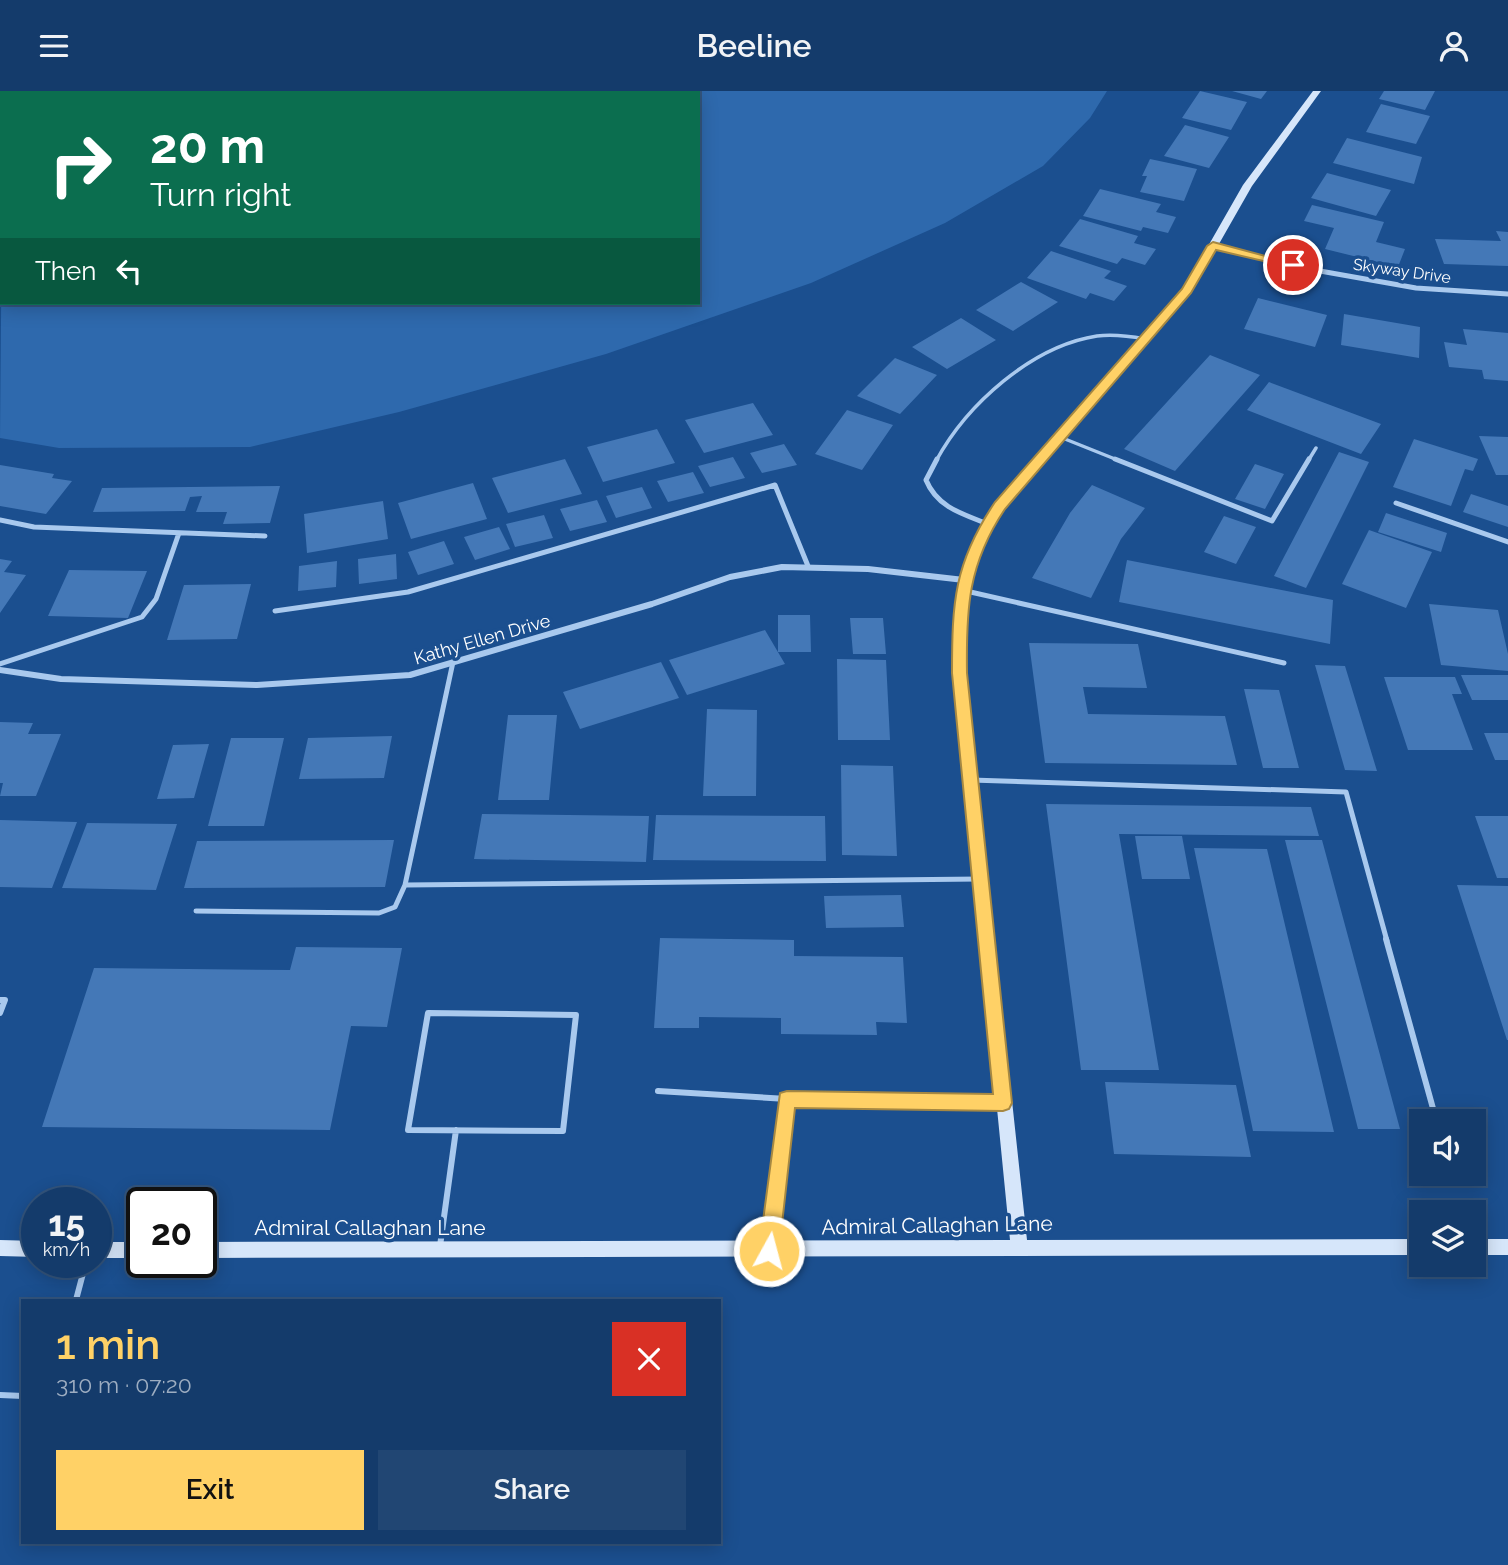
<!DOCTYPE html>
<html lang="en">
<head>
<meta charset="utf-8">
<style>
	:root { --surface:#143b6b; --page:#214673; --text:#f1f3f6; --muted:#9dadc1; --line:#33557e; --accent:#ffd166 }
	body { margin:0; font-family:Raleway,sans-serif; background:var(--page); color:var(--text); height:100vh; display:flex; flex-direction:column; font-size:26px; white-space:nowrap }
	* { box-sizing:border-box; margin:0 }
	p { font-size:23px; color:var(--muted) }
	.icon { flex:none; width:38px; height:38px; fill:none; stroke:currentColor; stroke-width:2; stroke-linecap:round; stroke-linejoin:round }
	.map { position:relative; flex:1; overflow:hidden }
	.sheet { position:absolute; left:21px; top:1208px; width:700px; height:245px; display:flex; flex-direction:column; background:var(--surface); border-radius:0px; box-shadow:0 4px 18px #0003,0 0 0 2px var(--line) }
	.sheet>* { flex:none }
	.guide { position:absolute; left:0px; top:0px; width:700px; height:214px; box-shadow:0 4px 18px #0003,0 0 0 2px var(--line); background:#0b6e4f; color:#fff; overflow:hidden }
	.controls { position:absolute; left:1409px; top:1018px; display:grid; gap:14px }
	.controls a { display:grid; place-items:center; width:77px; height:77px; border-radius:0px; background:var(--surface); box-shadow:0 4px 18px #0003,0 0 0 2px var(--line); font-size:35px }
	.speed { position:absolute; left:21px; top:1096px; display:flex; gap:14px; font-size:35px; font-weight:700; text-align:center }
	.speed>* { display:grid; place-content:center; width:91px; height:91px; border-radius:50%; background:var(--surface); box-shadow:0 4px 18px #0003,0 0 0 2px var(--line); line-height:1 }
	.speed small { font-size:18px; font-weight:400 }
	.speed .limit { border:4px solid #111; border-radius:10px; background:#fff; color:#111 }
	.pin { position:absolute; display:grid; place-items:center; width:60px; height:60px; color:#fff; margin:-30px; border:4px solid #fff; border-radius:50%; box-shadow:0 2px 7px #0007 }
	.me { position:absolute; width:77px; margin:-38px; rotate:7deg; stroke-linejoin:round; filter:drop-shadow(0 0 5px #0008) }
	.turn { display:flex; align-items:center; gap:24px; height:147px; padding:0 35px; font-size:32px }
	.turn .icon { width:91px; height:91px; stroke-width:2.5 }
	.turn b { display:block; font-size:49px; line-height:60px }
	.then { display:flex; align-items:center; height:66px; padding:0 35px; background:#0003; gap:14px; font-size:26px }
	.round { display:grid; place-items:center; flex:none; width:74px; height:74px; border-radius:0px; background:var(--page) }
	.head { display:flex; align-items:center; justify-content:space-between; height:119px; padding:0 35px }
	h1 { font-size:42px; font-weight:600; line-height:52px; color:var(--accent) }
	.primary-button { display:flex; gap:14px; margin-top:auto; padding:14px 35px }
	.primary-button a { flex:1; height:80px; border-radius:0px; background:var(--accent); color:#111; font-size:28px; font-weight:600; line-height:80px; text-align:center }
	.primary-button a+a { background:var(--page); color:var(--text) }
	header { display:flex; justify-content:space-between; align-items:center; height:91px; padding:0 35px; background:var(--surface); font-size:32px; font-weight:600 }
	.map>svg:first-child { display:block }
	.green { fill:#2e69ad }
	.building { fill:#4478b7 }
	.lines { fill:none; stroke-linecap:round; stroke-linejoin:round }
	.lane-far2 { stroke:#a9c9ee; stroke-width:3.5 }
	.lane-far1 { stroke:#a9c9ee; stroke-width:5 }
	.lane { stroke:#a9c9ee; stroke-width:6 }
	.street-far1 { stroke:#a9c9ee; stroke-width:5 }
	.street { stroke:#a9c9ee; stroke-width:6 }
	.secondary { fill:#d6e6fa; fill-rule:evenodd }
	.route { fill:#ffd166; stroke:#a68842; stroke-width:2 }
	.labels { text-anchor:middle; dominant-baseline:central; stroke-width:7; stroke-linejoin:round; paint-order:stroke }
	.far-street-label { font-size:16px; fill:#fff; stroke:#1b4f8f }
	.street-label { font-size:18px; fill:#fff; stroke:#1b4f8f }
	.near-street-label { font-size:21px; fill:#fff; stroke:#1b4f8f }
</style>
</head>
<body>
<header><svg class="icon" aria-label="menu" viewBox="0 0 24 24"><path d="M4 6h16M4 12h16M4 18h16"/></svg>Beeline<svg class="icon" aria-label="person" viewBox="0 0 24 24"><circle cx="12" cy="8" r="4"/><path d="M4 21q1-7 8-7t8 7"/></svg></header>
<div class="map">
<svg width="1508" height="1474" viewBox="0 0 1508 1474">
	<rect width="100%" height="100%" fill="#1b4f8f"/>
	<path class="green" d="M509,0H1107L1090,27L1043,75L945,132L811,192L606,263L399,321L250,356L59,357L0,347L2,112V212H698V2H504Z"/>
	<path class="building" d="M1200,0L1247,11L1231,39L1182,27Z
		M1232,0H1267L1261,8Z
		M1384,0H1435L1425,19L1379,8Z
		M1381,13L1430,25L1416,53L1366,41Z
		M1185,34L1229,46L1209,77L1164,65Z
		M1347,47L1422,66L1414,93L1333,72Z
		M1150,68L1197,78L1184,110L1140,101L1147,85H1142Z
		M1327,82L1391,99L1376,125L1311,107Z
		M1100,98L1161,113L1156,121L1176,126L1168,142L1143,136L1141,140L1083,125Z
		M1312,114L1384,131L1376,151L1405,158L1398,176L1325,158L1334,137L1304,130Z
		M1080,128L1138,145L1134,152L1156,158L1145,174L1122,167L1117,173L1059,155Z
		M1496,140L1508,141V175L1444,173L1435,148L1501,150Z
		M1051,160L1111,180L1104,187L1127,195L1114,210L1090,202L1086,208L1027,187Z
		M1021,191L1058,211L1013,240L976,219Z
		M1258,207L1327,224L1315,256L1244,238Z
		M1344,223L1420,236L1419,267L1341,254Z
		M961,227L996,249L947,278L912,256Z
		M1463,238L1508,242V290L1484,288L1482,279L1449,276L1444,251L1467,254Z
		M1210,264L1260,284L1175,380L1124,358Z
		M895,267L937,284L900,323L857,305Z
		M1269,291L1381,333L1361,363L1247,319Z
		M753,312L773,344L704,362L685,329Z
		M847,319L893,334L862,379L815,363Z
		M657,338L675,372L603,391L587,356Z
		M1479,345L1508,346V384H1496Z
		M1414,348L1478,368L1473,380L1465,378L1451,415L1393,396Z
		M784,353L797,374L762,382L750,362Z
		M1339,361L1369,371L1306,497L1274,485Z
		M733,366L745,387L710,396L698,375Z
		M565,368L582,403L508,422L492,387Z
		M1255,373L1284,383L1265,418L1235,408Z
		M0,374L54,383L52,387L72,390L46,423L0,415Z
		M693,381L704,402L668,411L657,390Z
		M473,392L487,428L411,448L398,412Z
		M1092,394L1145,417L1121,448L1091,507L1032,487L1070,422Z
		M280,395L270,432L223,433L227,421H196L202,405L190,406L185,420L93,421L102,397Z
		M642,396L652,417L616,427L606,405Z
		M1471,403L1508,415V436L1463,421Z
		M597,409L607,431L570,440L560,418Z
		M383,410L388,448L307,462L304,423Z
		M1386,422L1447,442L1441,461L1378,441Z
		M544,424L553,447L515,456L506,433Z
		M1224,425L1256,436L1236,473L1204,461Z
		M499,436L510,458L475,469L464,446Z
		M1369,439L1432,461L1406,517L1342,493Z
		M444,450L454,473L418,484L408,461Z
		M396,463L397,488L359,493L358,468Z
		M0,468L12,470L4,481L26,484L0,522Z
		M1127,469L1333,509L1330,553L1119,511Z
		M337,470L336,496L298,500L299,475Z
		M69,479L147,480L128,527L48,525Z
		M251,493L237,548L167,549L184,494Z
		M1429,513L1498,519L1508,563V580L1441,574Z
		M778,524H810L811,561H778Z
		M850,527H883L886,563H853Z
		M765,539L785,573L687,604L669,569Z
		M1029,552L1138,553L1147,597L1083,596L1088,623L1225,625L1237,674L1045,672Z
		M837,568L886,569L890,649H838Z
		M661,571L679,607L580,638L563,601Z
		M1315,574L1345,575L1377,680L1345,679Z
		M1461,584H1508V609H1472Z
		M1384,586H1455L1462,603H1452L1473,659H1408Z
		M1244,598L1279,599L1299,677H1263Z
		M707,618L757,619L756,705H703Z
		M508,624H557L549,709H498Z
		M0,631L33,632L28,643H61L36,705H0L3,692H0Z
		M1484,642H1508V669H1495Z
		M392,645L384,687L299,688L308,647Z
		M231,647H284L264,735H208Z
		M209,653L194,707L157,708L173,654Z
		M841,674L893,675L897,765L842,764Z
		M1046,713L1311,716L1319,745L1119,743L1159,979H1081Z
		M482,723L649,725L646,771L474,768Z
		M656,724L825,725L826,770L653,769Z
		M1475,725H1508V787H1497Z
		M0,729L77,731L52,797L0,796Z
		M87,732L177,733L156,799L62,797Z
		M1135,745H1182L1190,788H1142Z
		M394,749L385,796L184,797L197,750Z
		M1285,749H1322L1400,1038H1358Z
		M1194,757L1267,758L1334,1041L1253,1040Z
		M1457,794L1508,795V949H1507Z
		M901,804L904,836L826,837L824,805Z
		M660,847L794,849V865L903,866L907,932L876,931L877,944L781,943V927L699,926V937H654Z
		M296,856L402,857L387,936L351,935L330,1039L42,1036L94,877L290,879Z
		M1105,991L1236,994L1251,1066L1114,1063Z"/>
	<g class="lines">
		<path class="lane-far2" d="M1060,346L1120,370
			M936,370C967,313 1032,255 1097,245C1113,243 1129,245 1145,248
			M1308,370L1316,357"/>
		<path class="lane-far1" d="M937,368L926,389C937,416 962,423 988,433
			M1115,368L1272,430L1309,368
			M1396,412L1508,451
			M0,429L34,436L265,445
			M966,500L1284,572
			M275,520L408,501L775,394L808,475
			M0,573L142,526L156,508L179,442
			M971,689L1346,701L1387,850
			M405,794L980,788
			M196,820L379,822L395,816L405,794L453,571"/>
		<path class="lane" d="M1386,848L1434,1021
			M0,909H5L0,922
			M428,922L576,924L563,1040L408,1039Z
			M658,1000L787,1008L1003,1012
			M440,1155L456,1039
			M770,1155L787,1008
			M76,1209L86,1171
			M0,1304L23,1305"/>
		<path class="street-far1" d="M1213,155L1320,180L1416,197L1508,203"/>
		<path class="street" d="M0,579L61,588L257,594L410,584L652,513L730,486L782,476L868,478L964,489"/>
		<path class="secondary" d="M1313,0H1321L1252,95L1191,202L1004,418C969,476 966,516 966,582L1027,1149L1421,1148V1164L201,1167V1151L1010,1149L954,582C953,509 957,475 996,412L1183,199L1243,94Z
			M1474,1148H1508V1164H1474Z
			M0,1149L37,1150V1166L0,1165Z
			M96,1151H142V1167H96Z"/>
	</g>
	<path class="route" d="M1213,151L1299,174L1293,177L1216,159L1191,202L1005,418C968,473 966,518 967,582L1012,1012L1009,1018L1003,1020L795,1017L779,1160L776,1166L769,1169L762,1166L759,1160L780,1002L787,1000L993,1003L952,582C952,511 954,472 995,411L1182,198L1207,155Z"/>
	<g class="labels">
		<g class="far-street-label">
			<text transform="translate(1402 180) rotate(8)">Skyway Drive</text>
		</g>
		<g class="street-label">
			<text transform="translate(482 548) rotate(-16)">Kathy Ellen Drive</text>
		</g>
		<g class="near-street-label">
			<text transform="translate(937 1134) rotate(-1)">Admiral Callaghan Lane</text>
			<text x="370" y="1136">Admiral Callaghan Lane</text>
		</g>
	</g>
</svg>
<div class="controls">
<a><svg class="icon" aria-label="sound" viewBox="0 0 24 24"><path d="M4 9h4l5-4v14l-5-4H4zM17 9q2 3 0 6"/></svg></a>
<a><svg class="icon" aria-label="layers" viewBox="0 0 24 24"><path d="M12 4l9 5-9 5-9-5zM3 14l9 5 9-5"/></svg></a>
</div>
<div class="speed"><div>15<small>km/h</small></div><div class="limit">20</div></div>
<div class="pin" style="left:1293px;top:174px;background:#d93025"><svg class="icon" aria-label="arrive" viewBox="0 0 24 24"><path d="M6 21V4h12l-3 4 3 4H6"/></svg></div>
<svg class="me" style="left:769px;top:1160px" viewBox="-20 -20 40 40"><circle r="17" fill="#ffd166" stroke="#fff" stroke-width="3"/><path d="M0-11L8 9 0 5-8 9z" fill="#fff"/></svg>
<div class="guide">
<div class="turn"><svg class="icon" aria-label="right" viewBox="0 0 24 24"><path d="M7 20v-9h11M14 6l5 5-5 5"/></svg><div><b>20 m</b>Turn right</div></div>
<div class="then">Then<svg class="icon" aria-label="left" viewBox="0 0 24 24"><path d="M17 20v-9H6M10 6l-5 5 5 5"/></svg></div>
</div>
<section class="sheet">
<div class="head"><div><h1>1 min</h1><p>310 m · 07:20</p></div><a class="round" style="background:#d93025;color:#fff"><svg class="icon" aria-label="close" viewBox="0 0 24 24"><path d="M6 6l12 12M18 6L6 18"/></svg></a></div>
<div class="primary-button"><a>Exit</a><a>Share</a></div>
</section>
</div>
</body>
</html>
